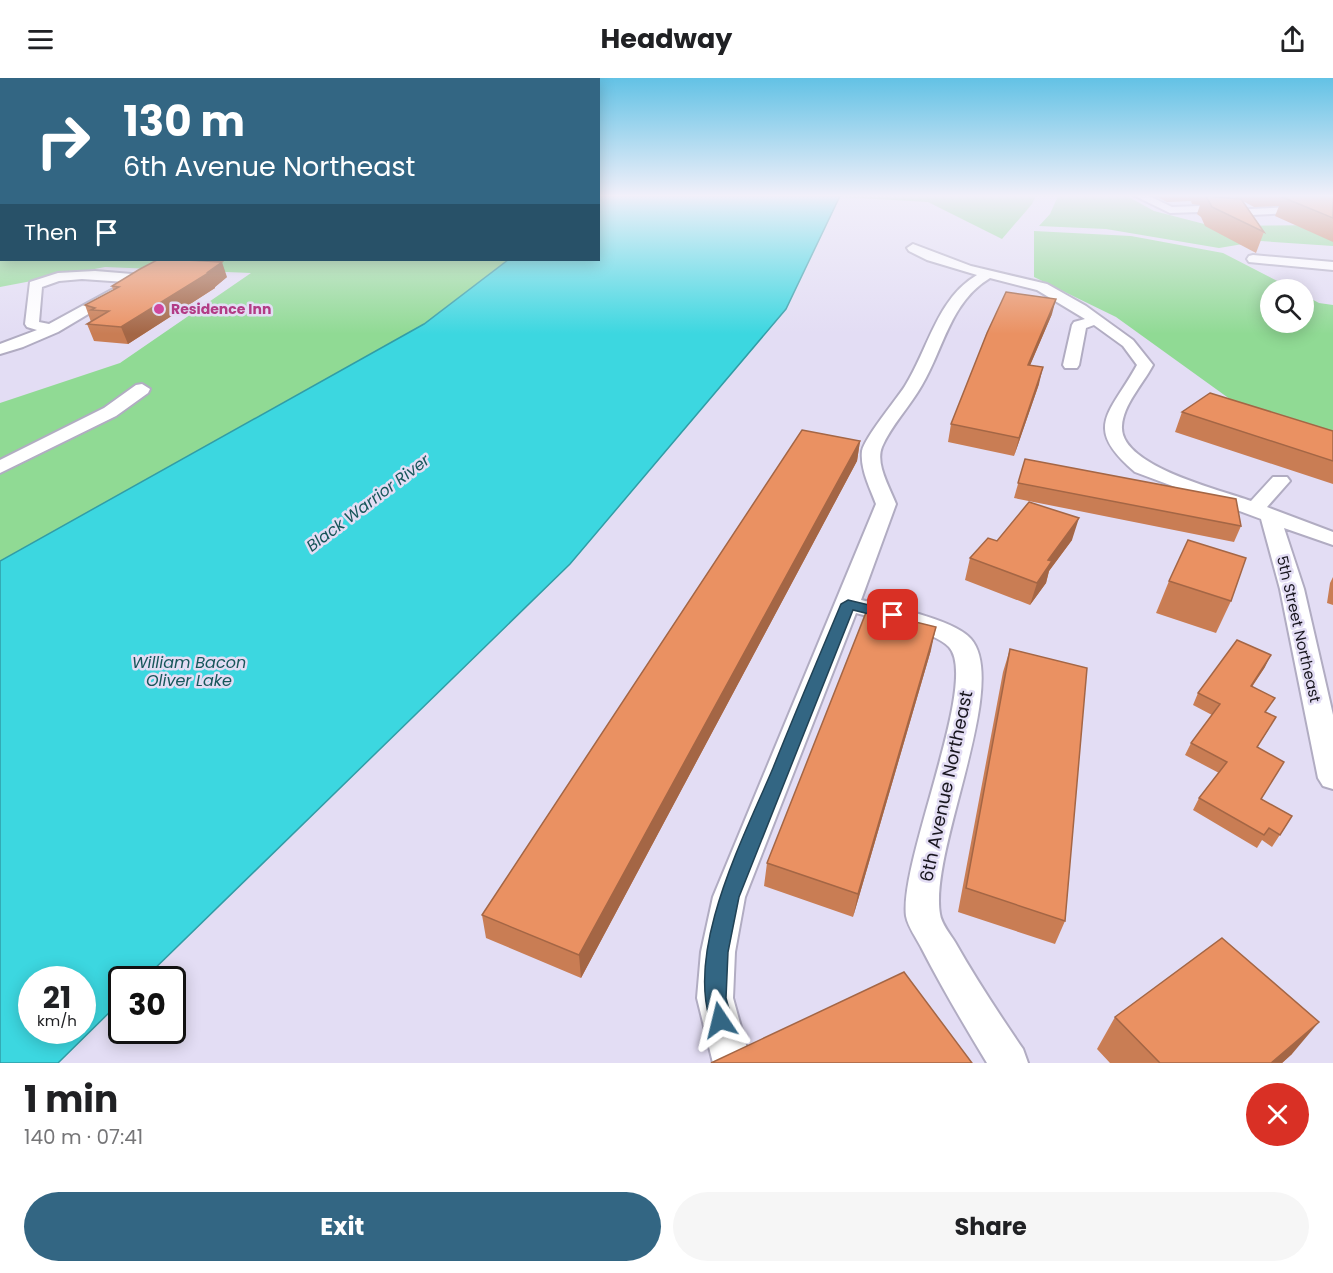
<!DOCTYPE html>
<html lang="en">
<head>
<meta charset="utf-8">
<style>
	:root { --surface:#fff; --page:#f6f6f6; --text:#202124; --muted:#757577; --accent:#336683 }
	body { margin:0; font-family:Poppins,sans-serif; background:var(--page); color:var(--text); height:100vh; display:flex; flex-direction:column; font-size:22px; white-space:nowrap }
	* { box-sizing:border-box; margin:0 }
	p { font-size:20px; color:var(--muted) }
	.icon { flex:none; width:33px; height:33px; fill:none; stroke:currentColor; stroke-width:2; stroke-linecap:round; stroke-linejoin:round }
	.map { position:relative; height:985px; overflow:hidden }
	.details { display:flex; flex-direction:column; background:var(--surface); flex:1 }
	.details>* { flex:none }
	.top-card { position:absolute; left:0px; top:0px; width:600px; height:183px; box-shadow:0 3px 15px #0003; background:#336683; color:#fff; overflow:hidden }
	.buttons { position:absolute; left:1260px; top:201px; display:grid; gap:12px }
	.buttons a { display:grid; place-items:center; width:54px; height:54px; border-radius:50%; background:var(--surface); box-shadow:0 3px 15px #0003; font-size:30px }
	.speed { position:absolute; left:18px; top:888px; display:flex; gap:12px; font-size:30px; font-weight:700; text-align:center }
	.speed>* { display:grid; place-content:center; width:78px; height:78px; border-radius:50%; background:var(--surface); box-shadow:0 3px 15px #0003; line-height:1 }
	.speed small { font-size:15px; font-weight:400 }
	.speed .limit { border:3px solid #111; border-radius:9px; background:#fff; color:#111 }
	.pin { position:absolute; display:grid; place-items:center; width:51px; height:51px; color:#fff; margin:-26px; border-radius:12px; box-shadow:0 3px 9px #0006 }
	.me { position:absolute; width:66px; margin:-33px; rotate:350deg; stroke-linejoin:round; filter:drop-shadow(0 0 4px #0008) }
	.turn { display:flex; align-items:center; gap:21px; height:126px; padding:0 24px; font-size:27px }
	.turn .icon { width:78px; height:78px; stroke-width:2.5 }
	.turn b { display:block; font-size:42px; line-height:51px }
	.then { display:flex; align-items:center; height:57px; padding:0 24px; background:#0003; gap:12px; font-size:22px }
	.round { display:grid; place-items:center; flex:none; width:63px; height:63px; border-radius:32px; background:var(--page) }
	.summary { display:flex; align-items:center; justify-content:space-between; height:102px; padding:0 24px }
	h1 { font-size:36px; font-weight:700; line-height:45px }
	.action { display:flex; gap:12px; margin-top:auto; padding:12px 24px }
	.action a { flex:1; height:69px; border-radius:36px; background:var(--accent); color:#fff; font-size:24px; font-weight:700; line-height:69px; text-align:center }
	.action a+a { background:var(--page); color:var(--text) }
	header { display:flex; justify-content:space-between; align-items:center; height:78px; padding:0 24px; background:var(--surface); font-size:27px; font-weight:700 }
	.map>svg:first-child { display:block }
	.green { fill:#90da94 }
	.water { fill:#3cd7e0; stroke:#319da6; stroke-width:1.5; fill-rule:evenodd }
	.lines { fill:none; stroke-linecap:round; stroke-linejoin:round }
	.minor-casing { stroke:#b1acc2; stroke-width:4 }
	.minor { fill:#fff; fill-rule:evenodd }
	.wall { fill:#c97d54 }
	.shaded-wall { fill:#a46645 }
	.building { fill:#ea9162; stroke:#a46645; stroke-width:1.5 }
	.route { fill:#336683; stroke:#214255; stroke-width:1.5 }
	.hotel-dot { fill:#d1479c; stroke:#e3ddf4; stroke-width:2 }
	.labels { text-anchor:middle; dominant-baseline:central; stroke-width:5; stroke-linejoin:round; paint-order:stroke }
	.far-hotel-label { font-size:14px; font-weight:bold; fill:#b23c85; stroke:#e3ddf4; text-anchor:start }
	.street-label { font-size:15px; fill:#18161e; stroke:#e3ddf4 }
	.water-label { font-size:16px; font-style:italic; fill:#17565a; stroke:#e3ddf4 }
	.near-street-label { font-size:18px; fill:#18161e; stroke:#e3ddf4 }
</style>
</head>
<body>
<header><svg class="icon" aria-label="menu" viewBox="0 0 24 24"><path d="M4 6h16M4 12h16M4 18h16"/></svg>Headway<svg class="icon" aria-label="share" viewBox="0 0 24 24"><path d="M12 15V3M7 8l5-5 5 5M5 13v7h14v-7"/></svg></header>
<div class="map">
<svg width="1333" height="985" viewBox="0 0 1333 985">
	<rect width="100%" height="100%" fill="#e3ddf4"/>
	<path class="green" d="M0,118L2,182H508L424,246L0,483V325L120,285L251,195L105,189L0,209Z
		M1036,118L1032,126L1002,161L928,124L840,119Z
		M1058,118H1127L1154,133L1212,148L1333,147V168L1261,163L1219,170L1106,151L1039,148L1050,136Z
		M1034,153L1131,158L1223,175L1293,211L1270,212V244H1304V217L1319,225L1333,227V357L1234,324L1116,239L1034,199Z"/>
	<path class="water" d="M599,118H840L786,231L570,486L144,901L122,902L121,923L58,985H0V483L424,246L508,182H598ZM32,902H82V952H32Z"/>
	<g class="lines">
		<g class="minor-casing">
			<path id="minor" d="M1135,118H1149L1172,129L1199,128L1230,132L1333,127V133L1230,138L1199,134L1170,135Z
				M913,166L971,188L1047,206L1086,228L1133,262L1153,287C1143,306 1123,327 1122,348C1119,388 1221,412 1251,423L1273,399H1287L1290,403L1267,429L1333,454V467L1284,450L1304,511L1333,637V711L1323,708L1318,700L1280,511L1261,441L1135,394C1082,349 1110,336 1137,287L1123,268L1094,247L1086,250L1079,287L1077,290H1065L1063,287L1072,247L1074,244L1085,241L1037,212L990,200C950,224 944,270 922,307C911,327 890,349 882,369C875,386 890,410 896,426L861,522C888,528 954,541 971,561C1010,606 929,773 940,836C941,845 950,856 955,864C976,901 999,936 1023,971L1028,985H987C964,947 942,910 922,871C917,861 908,849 906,838C899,783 980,602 949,569C934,553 879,541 856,535L745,819L735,874L733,920L751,985H713L697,920L701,874L713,819L876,426C870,410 860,391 862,373C865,359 896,322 905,308C928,272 937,220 977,197L927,182L909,173L907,170Z
				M1253,177L1333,184V192L1249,184L1247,181L1249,178Z
				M95,193L132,196L137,197L142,204L58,254L23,269L0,276V266L37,252L27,249L25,246L30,204L58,195ZM82,201L126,204L49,246L39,244L42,209L59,203Z
				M142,306L150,311L148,315L116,338L0,395V382L104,330L136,307Z"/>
		</g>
		<use href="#minor" class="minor"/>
	</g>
	<path class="wall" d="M1155,118H1231L1230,120H1236L1231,118H1333V164L1275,138L1279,128L1254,129L1243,123L1264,154L1256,175L1205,148L1201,139L1197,136L1200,127L1192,126L1191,123L1167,124Z
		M227,199L215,209V210L128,266L94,263L87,246L91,244L85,227L113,212L112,208Z
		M1052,236L1030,287L1039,306L1014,378L948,364L951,346Z
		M1182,334L1333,353V406L1175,354Z
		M860,363L857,383L581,900L486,860L482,837Z
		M1025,381L1241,448L1234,464L1014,420Z
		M1072,462L1049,493L1046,505L1030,527L965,502L970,480L997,463Z
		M1333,499V527L1327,525L1330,505Z
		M1169,503L1231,523L1216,555L1156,535Z
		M1010,571L1065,843L1055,866L958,834L1003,594Z
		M931,572L853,839L764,808L767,785Z
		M1265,589L1252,609L1266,635L1269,651L1257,669L1261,721L1292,738L1272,769L1262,762L1257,770L1193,732L1199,720L1219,695L1185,677L1191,665L1212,637L1193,627L1198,615Z
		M1115,939L1292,976L1282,985H1110L1097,971Z"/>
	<path class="shaded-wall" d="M222,184L227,199L215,209V210L128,266L121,249L208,194Z
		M1056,221L1052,236L1023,304L1028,287Z
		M1043,289L1039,306L1014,378L1019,360Z
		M860,363L857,383L581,900L579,877Z
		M1079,440L1072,462L1049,493L1046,505L1030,527L1037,505L1048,482Z
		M936,549L931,572L853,839L858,816Z
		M1271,577L1265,589L1244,620L1251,608Z
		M1319,944L1292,976L1282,985H1271Z"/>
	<path class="building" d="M1205,118L1241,121L1264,154L1212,129L1207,120Z
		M1296,118H1333V140L1282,119Z
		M157,182H185L222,184L208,194H210L121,249L87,246L109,233L91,232L95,230L85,227L119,209L112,208L140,191Z
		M1006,214L1056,221L1028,287L1043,289L1019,360L951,346L987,255Z
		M1210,315L1333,353V383L1182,334Z
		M802,352L860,363L579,877L482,837Z
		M1025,381L1236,421L1241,448L1018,405Z
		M1029,424L1079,440L1048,482L1052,483L1037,505L970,480L988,460L997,463Z
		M1188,462L1246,480L1231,523L1169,503Z
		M867,532L936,549L858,816L767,785Z
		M1237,562L1271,577L1251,608L1275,620L1265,634L1276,639L1257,669L1284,684L1261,721L1292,738L1280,757L1269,750L1264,757L1199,720L1227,684L1191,665L1220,626L1198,615Z
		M1010,571L1087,590L1065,843L966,810Z
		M1222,860L1319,944L1271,985H1160L1115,939Z
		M904,894L972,985H711Z"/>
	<linearGradient id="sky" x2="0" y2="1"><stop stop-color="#63c2e5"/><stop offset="0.46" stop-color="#f2f0fa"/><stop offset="1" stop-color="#f2f0fa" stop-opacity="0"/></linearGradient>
	<rect width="1333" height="256" fill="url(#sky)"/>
	<path class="route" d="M848,522L898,534L900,537L893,542L853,532L739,819L728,874L726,920L732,942L728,950L720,953L713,950C682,876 744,759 773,690C795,635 818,581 841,526Z"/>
	<circle class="hotel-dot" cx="159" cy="231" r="6"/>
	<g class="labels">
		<g class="far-hotel-label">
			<text x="171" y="231">Residence Inn</text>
		</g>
		<g class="street-label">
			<text transform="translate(1299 551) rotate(77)">5th Street Northeast</text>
		</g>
		<g class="water-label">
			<text transform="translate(368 425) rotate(-37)">Black Warrior River</text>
			<text x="189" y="584">William Bacon<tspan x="189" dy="18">Oliver Lake</tspan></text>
		</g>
		<g class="near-street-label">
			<text transform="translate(946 708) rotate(-78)">6th Avenue Northeast</text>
		</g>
	</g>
</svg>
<div class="buttons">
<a><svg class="icon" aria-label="search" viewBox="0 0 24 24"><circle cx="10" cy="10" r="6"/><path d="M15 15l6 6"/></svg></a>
</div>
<div class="speed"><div>21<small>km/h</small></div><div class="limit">30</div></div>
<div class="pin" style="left:893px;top:537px;background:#d93025"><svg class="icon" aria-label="arrive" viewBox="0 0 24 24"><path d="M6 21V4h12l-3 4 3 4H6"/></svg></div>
<svg class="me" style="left:720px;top:942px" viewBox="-20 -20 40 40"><path d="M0-17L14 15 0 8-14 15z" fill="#336683" stroke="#fff" stroke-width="4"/></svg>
<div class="top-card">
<div class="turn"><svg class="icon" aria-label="right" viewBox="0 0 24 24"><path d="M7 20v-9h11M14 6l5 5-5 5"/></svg><div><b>130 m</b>6th Avenue Northeast</div></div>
<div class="then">Then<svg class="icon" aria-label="arrive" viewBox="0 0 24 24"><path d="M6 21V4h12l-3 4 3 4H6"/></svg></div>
</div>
</div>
<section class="details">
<div class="summary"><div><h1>1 min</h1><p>140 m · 07:41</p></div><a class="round" style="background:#d93025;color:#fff"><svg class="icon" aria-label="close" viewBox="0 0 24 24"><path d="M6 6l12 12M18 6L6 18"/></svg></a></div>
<div class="action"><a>Exit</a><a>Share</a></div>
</section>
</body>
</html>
